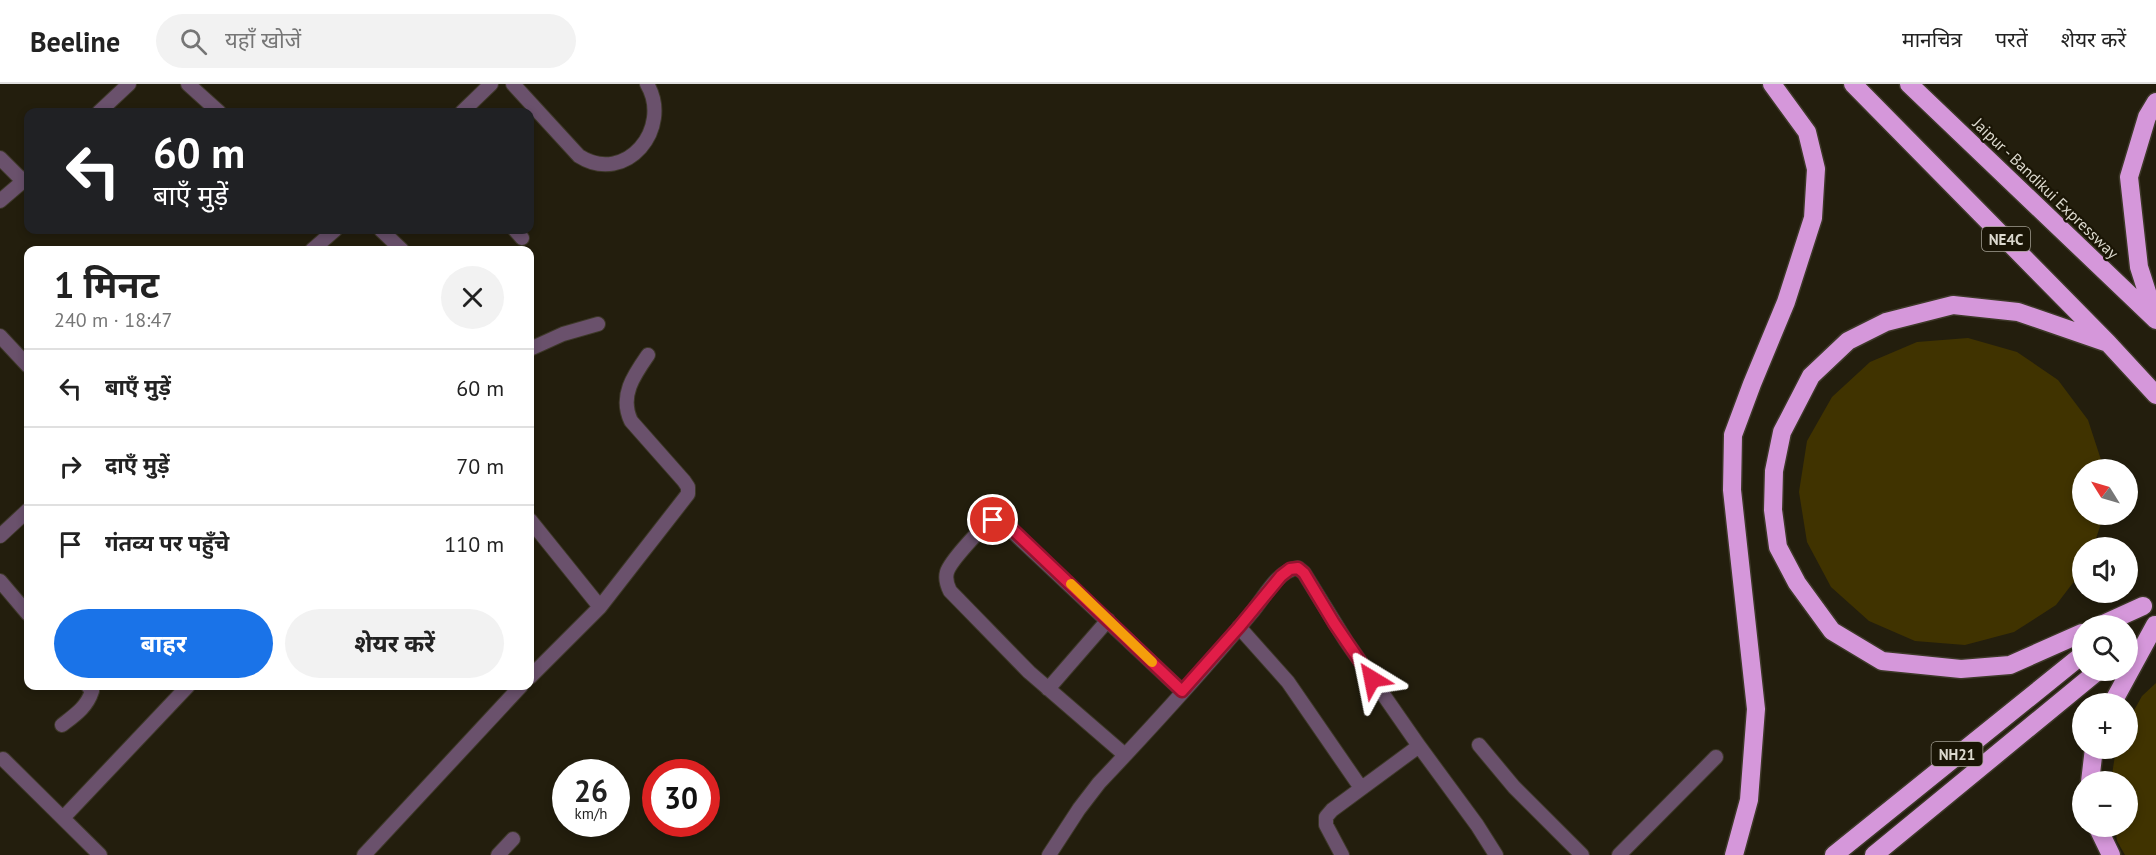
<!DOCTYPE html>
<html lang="hi">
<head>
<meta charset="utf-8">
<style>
	:root { --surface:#fff; --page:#f2f2f2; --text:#222; --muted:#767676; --line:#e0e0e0; --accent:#1a73e8 }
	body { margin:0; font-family:"PT Sans","Noto Sans Devanagari",sans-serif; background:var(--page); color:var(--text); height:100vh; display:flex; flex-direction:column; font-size:22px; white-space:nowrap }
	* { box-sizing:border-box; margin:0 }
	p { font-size:20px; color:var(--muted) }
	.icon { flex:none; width:33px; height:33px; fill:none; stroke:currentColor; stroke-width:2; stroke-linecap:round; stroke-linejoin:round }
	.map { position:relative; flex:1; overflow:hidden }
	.sheet { position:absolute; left:24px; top:162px; width:510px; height:444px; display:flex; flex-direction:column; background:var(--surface); border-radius:12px; box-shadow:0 3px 9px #0003 }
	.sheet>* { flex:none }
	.top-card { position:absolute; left:24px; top:24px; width:510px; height:126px; border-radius:12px; box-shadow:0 3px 9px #0003; background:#202124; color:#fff; overflow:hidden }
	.needle { width:39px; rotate:307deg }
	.buttons { position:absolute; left:2072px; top:375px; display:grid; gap:12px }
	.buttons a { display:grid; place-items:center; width:66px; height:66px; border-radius:50%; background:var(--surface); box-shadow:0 3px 9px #0003; font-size:30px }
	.speed { position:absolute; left:552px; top:675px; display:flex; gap:12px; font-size:30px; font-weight:700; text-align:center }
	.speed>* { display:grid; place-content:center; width:78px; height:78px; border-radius:50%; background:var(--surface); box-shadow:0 3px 9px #0003; line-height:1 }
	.speed small { font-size:15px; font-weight:400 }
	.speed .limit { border:9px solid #d22; background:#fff; color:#111 }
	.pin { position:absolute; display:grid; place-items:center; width:51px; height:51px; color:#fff; margin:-26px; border:3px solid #fff; border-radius:50%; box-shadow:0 2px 6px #0007 }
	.me { position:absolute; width:66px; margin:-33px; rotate:325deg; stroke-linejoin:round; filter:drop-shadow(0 0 4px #0008) }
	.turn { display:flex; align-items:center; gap:21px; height:126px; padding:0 30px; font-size:27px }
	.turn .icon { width:78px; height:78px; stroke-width:2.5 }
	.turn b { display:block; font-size:42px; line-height:51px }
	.round { display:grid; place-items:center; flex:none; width:63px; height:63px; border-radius:32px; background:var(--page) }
	.head { display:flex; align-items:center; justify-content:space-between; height:102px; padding:0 30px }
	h1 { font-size:36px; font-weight:700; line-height:45px }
	.action { display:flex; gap:12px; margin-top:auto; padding:12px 30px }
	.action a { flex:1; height:69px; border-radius:36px; background:var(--accent); color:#fff; font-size:24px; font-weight:700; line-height:69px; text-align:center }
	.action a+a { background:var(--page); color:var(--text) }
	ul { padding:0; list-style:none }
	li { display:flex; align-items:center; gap:18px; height:78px; padding:0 30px; border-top:2px solid var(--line) }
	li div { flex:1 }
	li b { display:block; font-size:22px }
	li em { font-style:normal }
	header { display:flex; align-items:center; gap:36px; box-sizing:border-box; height:84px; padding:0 30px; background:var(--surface); border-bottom:2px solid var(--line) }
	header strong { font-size:28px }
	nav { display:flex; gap:33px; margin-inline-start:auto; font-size:21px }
	.search { width:420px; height:54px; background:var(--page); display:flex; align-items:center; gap:15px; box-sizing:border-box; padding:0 21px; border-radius:33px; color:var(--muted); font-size:22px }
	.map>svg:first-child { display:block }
	.green { fill:#403300 }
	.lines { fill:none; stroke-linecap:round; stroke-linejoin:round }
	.street-casing { stroke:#3d3828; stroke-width:16 }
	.highway-casing { stroke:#3d3828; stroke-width:21 }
	.street { stroke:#6a516c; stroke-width:14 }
	.highway { stroke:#d597da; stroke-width:18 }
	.route-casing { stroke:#92132f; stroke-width:15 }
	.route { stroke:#e11d48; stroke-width:10 }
	.slow { stroke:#f59e0b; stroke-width:10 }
	.labels { text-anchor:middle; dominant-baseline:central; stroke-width:4.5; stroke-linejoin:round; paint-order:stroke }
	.shield { fill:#1a1505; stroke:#a29e92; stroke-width:1.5 }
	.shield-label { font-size:15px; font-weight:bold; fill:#dcd9ce }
	.street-label { font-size:16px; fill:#dcd9ce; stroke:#1a1505 }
</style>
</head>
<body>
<header>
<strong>Beeline</strong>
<div class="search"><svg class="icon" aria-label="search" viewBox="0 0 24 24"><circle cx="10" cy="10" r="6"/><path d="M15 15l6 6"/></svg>यहाँ खोजें</div>
<nav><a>मानचित्र</a><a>परतें</a><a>शेयर करें</a></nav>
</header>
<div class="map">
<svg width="2156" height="771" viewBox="0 0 2156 771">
	<rect width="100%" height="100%" fill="#231e0d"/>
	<path class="green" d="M1968,254L2017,268L2058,296L2088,336L2104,385L2082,386V430L2103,431V434L2093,463L2082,464V487L2056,521L2014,548L1965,561L1915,557L1869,537L1831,503L1807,458L1799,408L1807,357L1832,313L1870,278L1917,258Z
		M2156,599V771H2125L2117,757L2115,743L2127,742V698L2111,697L2116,665L2127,664V639L2142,612Z"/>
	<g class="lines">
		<g class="street-casing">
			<path id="street" d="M188,0L219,28
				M513,0L579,72C626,102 673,44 647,0
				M99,28L129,0
				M462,28L491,0
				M0,74L23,97
				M0,117L28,93
				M381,146L402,166
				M515,146L522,154
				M312,166L335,146
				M0,252L28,282
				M530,265L563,250L598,240
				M530,436L600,523
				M0,452L28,426
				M0,497L28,530
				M1239,543L1288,598L1361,704
				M530,593L600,523L688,410V403L684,397L631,337C619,312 634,291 648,271
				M1048,605L1108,536
				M62,641C75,631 87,623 92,607L88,602
				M1479,661L1514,703L1582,771
				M1419,662L1477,741L1496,771
				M1125,671L1029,588L950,507C947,501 945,495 947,488C950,478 981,443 991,438C995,435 996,436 1000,436L1182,607
				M3,675L100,771
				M63,734L188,602
				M364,771L521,602
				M498,771L513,755
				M1049,771L1079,725L1099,699C1152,643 1204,586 1253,527C1265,512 1278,486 1298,484L1304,489L1346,557L1419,662L1332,726L1326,733V741L1342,771
				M1619,771L1716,673"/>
		</g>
		<g class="highway-casing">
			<path id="highway" d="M1853,0L2108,259L2156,311
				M1909,0L2156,236
				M2155,233L2139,183L2129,93L2147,33L2156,18
				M2099,542L2143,522
				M2082,549L2010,581L1961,585L1882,577L1832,547L1797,499L1778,463L1773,426L1774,387L1782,348L1811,292L1848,257L1886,238L1953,221L2018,228L2108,259
				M2112,620L2155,541
				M2090,698L2094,664
				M2097,742L2111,771
				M1734,771L1749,716L1756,625L1732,406L1733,351L1752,300L1786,218L1813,134L1816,85L1807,48L1772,0
				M1834,771L2082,571
				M1874,771L2099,586"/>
		</g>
		<use href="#street" class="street"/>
		<use href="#highway" class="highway"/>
	</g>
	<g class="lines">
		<g class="route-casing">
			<path id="route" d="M993,436H1000L1008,441L1182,607L1239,543L1281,492L1290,485L1298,484L1304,489L1334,539L1372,595"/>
		</g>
		<use href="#route" class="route"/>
		<path class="slow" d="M1071,500L1152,578"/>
	</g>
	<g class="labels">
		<g class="shield">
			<rect x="1982" y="143" width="48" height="24" rx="4.5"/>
			<rect x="1931.5" y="658" width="51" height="24" rx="4.5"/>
		</g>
		<g class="shield-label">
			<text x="2006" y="155">NE4C</text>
			<text x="1957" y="670">NH21</text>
		</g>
		<g class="street-label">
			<text transform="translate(2046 104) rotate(44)">Jaipur - Bandikui Expressway</text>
		</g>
	</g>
</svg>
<div class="buttons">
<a><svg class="needle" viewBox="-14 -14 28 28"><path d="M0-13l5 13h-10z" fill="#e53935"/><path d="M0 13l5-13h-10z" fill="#767676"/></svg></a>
<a><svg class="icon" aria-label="sound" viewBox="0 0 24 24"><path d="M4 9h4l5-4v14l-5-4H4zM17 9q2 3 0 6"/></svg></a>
<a><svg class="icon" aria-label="search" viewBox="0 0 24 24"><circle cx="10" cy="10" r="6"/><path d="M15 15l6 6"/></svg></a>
<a>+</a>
<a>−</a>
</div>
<div class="speed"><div>26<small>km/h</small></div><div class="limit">30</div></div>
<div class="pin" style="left:993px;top:436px;background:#d93025"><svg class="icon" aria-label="arrive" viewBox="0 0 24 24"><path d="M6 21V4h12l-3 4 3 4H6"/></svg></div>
<svg class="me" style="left:1372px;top:595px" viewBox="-20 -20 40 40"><path d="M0-17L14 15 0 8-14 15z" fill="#e11d48" stroke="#fff" stroke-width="4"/></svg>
<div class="top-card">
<div class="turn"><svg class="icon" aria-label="left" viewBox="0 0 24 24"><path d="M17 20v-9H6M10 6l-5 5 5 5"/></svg><div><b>60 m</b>बाएँ मुड़ें</div></div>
</div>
<section class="sheet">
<div class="head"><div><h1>1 मिनट</h1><p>240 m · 18:47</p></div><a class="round"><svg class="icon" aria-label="close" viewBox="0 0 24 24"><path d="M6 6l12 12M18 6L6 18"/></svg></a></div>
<ul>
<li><svg class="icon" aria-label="left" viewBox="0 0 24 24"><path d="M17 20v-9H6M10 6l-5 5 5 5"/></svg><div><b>बाएँ मुड़ें</b></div><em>60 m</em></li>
<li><svg class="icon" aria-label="right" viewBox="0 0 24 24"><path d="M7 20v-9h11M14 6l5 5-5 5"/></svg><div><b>दाएँ मुड़ें</b></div><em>70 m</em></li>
<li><svg class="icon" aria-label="arrive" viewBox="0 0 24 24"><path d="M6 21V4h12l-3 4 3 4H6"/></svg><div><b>गंतव्य पर पहुँचे</b></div><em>110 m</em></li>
</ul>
<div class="action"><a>बाहर</a><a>शेयर करें</a></div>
</section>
</div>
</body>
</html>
